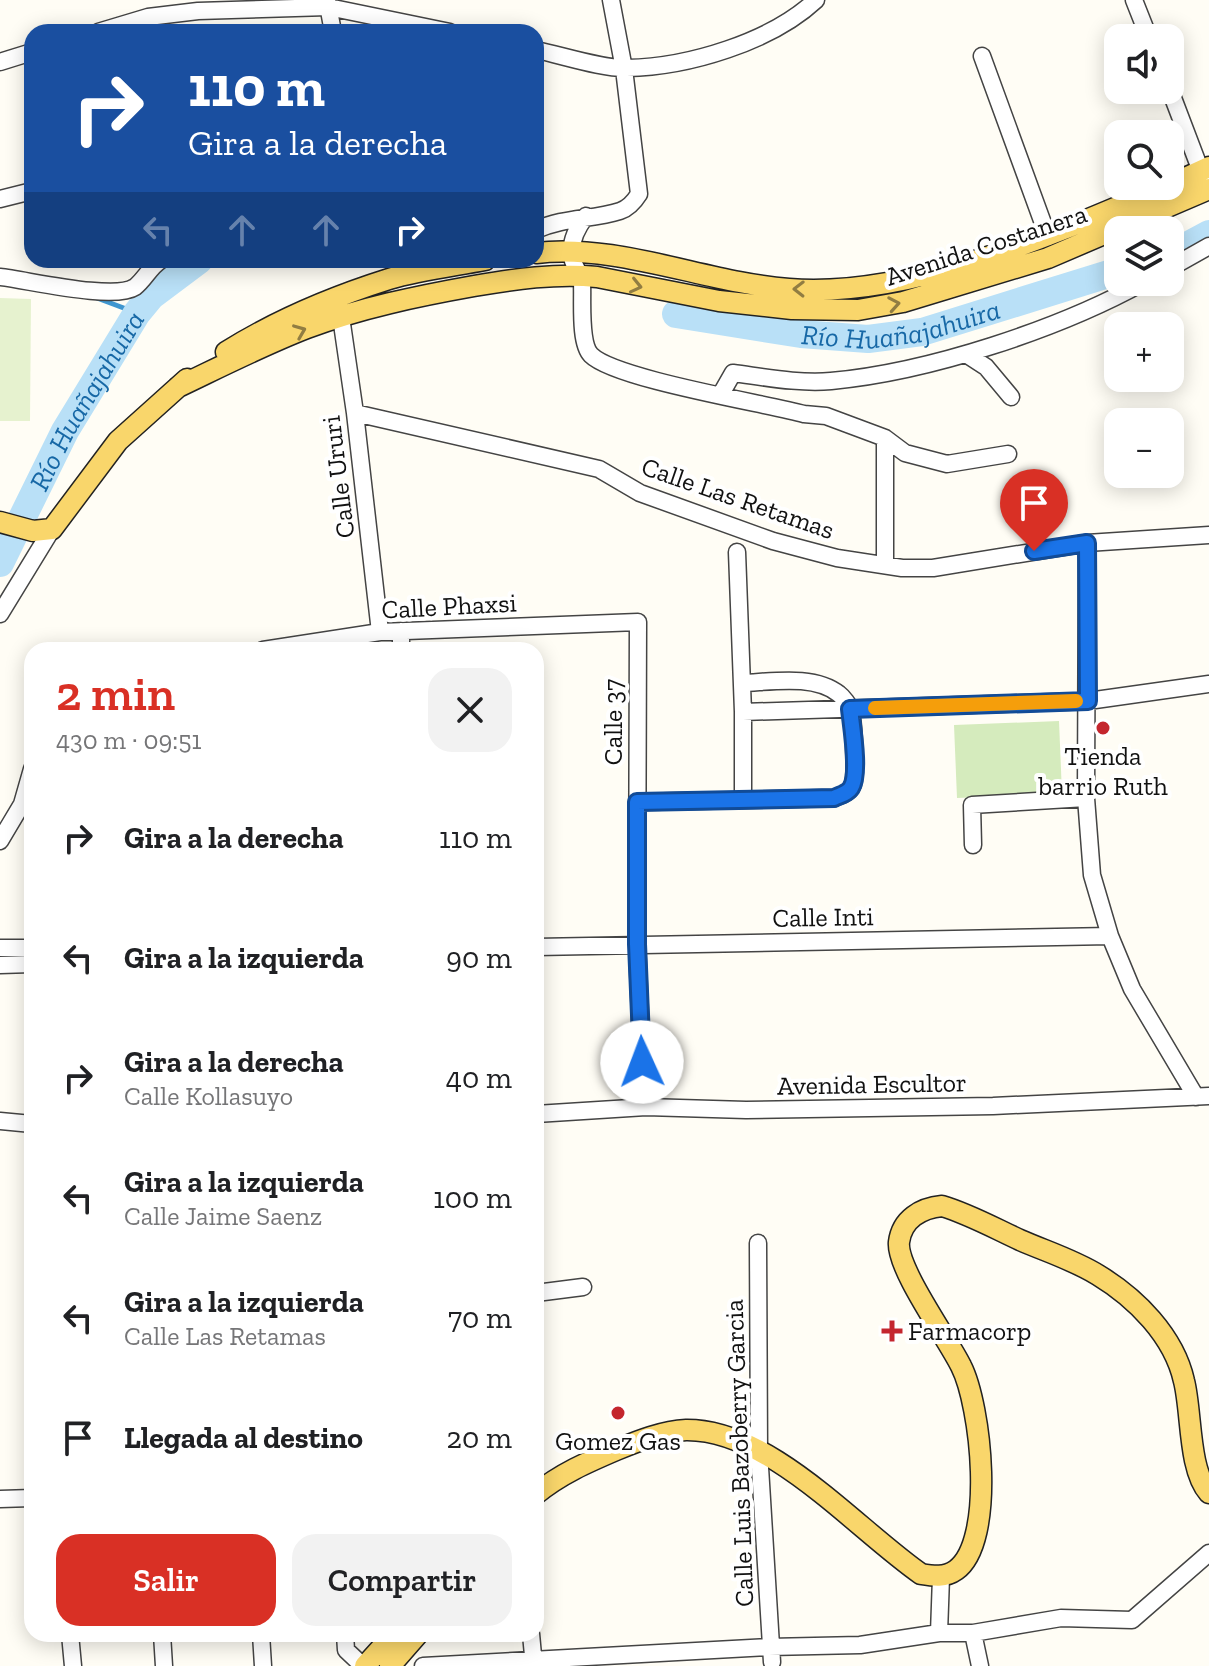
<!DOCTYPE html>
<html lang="es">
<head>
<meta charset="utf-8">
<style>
	:root { --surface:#fff; --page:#f2f2f2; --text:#202124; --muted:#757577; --accent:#d93025 }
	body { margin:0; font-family:"Zilla Slab",serif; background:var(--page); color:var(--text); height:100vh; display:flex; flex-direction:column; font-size:30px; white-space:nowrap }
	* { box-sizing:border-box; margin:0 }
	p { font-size:26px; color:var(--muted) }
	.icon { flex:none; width:44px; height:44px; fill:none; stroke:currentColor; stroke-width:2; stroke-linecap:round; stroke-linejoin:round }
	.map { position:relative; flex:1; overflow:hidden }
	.sheet { position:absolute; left:24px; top:642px; width:520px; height:1000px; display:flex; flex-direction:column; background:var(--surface); border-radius:24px; box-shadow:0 4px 20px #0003 }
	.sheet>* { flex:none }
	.guide { position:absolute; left:24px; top:24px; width:520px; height:244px; border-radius:24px; box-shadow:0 4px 20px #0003; background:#1a4fa0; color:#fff; overflow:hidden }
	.tools { position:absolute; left:1104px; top:24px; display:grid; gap:16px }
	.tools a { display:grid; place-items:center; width:80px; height:80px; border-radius:16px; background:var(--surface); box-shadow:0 4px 20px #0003; font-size:40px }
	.pin { position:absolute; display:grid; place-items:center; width:68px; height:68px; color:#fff; margin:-82px -34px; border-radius:50% 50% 50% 0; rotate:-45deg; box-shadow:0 0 8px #0007 }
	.pin .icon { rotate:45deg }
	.me { position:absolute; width:88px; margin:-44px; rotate:358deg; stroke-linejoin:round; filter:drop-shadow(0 0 6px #0008) }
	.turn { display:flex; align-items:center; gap:28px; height:168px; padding:0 32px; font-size:36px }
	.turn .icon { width:104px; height:104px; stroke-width:2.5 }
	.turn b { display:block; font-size:56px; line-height:68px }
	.lanes { display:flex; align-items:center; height:76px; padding:0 32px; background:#0003; justify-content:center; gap:40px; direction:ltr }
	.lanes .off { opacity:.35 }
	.round { display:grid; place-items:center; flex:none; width:84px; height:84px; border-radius:24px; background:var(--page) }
	.head { display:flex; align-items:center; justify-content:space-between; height:136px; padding:0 32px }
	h1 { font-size:48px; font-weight:600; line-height:60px; color:var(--accent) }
	.action { display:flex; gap:16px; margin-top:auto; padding:16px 32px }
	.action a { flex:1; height:92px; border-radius:24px; background:var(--accent); color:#fff; font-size:32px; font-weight:600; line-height:92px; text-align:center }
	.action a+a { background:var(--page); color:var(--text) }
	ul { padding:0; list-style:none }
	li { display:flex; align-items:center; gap:24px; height:120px; padding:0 32px }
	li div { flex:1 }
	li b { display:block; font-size:30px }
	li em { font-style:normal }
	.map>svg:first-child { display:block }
	.park { fill:#d5ebbd }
	.pitch { fill:#e6f2cf }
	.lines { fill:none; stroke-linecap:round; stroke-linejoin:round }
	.stream { stroke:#3f96cf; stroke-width:5 }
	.river { stroke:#b9e0f7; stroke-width:28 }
	.minor-casing { stroke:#444; stroke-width:19 }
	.major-casing { stroke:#222; stroke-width:23 }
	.minor { stroke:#fff; stroke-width:16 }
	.major { stroke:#f9d66b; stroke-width:20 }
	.oneway { stroke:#917d42 }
	.route-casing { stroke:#114b97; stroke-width:20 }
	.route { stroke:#1a73e8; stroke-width:14 }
	.slow { stroke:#f59e0b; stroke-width:14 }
	.poi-dot { fill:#c4262e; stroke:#fff; stroke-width:3 }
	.labels { text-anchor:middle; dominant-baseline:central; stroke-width:8; stroke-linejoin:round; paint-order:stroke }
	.street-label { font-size:26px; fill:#111; stroke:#fff }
	.poi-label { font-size:26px; fill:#111; stroke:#fff }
	.water-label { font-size:28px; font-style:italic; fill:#1768a6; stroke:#fff }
</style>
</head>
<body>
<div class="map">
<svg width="1209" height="1666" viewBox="0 0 1209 1666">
	<rect width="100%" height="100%" fill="#fffdf5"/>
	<path class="park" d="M1059,721L1062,794L957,798L954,725Z"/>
	<path class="pitch" d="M0,298L31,299L30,421H0Z"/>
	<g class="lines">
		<path class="stream" d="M97,298L137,313"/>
		<g class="river">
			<path d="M1170,255L1209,234"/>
			<path id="s1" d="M676,314L801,334L868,339L922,332L1118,271"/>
			<path id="s2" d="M0,563L65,431L137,313L151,296L199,260"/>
		</g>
		<g class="minor-casing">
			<path id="minor" d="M327,0L333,32
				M1134,0L1149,38
				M98,32L148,17L198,11L328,7L450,32
				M536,50C561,55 603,69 627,68C688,67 771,42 816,0
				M982,56L1048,237
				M0,62L32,52
				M1170,90L1205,182
				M0,199L32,191
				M586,216C576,229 568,244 573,261C576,270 581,274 582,283C583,300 579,343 591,355C615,379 763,403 804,414L826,416L885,438L905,453L947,464L1008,454
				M536,230C564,217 592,220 620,211C629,208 634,202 639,194L624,69L611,0
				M1170,268L1209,246
				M0,277C28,280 114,301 135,287C145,279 150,267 161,260
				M341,317L355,413L380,632
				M966,354L986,367L1011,397
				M721,394L733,373C764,377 800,384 831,381C929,372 1059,329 1144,282
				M355,413L599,469L640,493L773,541L837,558L902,568H933L1087,543L1209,535
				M1087,543L1086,798L1092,875L1110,936L1132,989L1196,1097
				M737,552L743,712V800
				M885,565V438
				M0,614L52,529
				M401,631V650
				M263,650L380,632L638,622L637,944L642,1062
				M743,712L1088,701L1209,684
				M637,802L834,798C842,795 850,793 853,784C856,775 854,718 850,709C849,705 843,697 839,694C814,674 771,682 742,683
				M0,841L22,804L32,769
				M973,845L972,805L1086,798
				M536,947L1110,936
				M0,948H32
				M0,965L32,964
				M536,1114L646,1107L746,1110L993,1106L1209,1096
				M0,1121L32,1124
				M758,1243L759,1451L772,1662
				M536,1293L583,1287
				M0,1499L32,1498
				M939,1633L941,1577
				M973,1633L980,1666
				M70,1634L73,1666
				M162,1634L164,1666
				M261,1634L263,1666
				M345,1634L346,1650L363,1666
				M531,1634L534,1666
				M423,1666L769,1647L860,1645L939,1633H973L1061,1618L1132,1620L1209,1553"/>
		</g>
		<g class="major-casing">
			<path id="major" d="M1170,185L1209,167
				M536,253C617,243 708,283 789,289C910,299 1056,233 1167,186
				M226,352C277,320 332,297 389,279C419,270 453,266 485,260
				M178,387C220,367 263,345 307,328C360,308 418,296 474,286C514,279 557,273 597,277L719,301L792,309L858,310L903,302L1048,258L1209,189
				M0,522L33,531L52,529L118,441L187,379
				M536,1494C560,1474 588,1462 616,1450C638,1441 663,1431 686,1430C770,1429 855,1528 921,1574C933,1576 945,1578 956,1570C996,1541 981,1405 961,1366C948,1339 896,1268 899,1242C902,1219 921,1208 942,1206C969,1214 994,1228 1020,1240C1045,1251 1074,1260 1098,1275C1136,1298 1174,1336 1184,1381C1192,1412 1188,1469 1209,1493
				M365,1666L394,1634
				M390,1666L418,1634"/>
		</g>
		<use href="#minor" class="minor"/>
		<use href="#major" class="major"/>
	</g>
	<defs><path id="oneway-chevron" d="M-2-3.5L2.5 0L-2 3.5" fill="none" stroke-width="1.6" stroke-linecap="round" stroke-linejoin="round" transform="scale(2)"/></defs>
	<g class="oneway">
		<use href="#oneway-chevron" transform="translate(636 286) rotate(13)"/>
		<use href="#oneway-chevron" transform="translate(799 289) rotate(-179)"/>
		<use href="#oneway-chevron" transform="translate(894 304) rotate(-10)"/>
		<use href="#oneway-chevron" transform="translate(300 331) rotate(-22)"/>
	</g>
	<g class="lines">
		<g class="route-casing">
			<path id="route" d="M642,1062L637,944V802L834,798C840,795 847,794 851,788C860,774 852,727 850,709L1088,701L1087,543L1034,551"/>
		</g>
		<use href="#route" class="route"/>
		<path class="slow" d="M875,708L1076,701"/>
	</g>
	<g class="poi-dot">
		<circle cx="1103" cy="728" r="8"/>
		<path d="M888 1319h8v8h8v8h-8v8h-8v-8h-8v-8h8z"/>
		<circle cx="618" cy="1413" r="8"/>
	</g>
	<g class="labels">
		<g class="street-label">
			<text transform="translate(986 245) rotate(-18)">Avenida Costanera</text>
			<text transform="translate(338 477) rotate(-97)">Calle Ururi</text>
			<text transform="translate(738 498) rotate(19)">Calle Las Retamas</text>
			<text transform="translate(449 606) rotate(-3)">Calle Phaxsi</text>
			<text transform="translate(613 722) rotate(-90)">Calle 37</text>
			<text transform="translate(823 917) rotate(-1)">Calle Inti</text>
			<text transform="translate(872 1084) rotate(-1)">Avenida Escultor</text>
			<text transform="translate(739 1453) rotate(-92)">Calle Luis Bazoberry Garcia</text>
		</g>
		<g class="poi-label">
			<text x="1103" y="756">Tienda<tspan x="1103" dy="30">barrio Ruth</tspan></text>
			<text x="908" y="1331" text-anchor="start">Farmacorp</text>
			<text x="618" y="1441">Gomez Gas</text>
		</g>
		<g class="water-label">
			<text stroke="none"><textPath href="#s1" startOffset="228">Río Huañajahuira</textPath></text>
			<text stroke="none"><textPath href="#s2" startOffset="184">Río Huañajahuira</textPath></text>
		</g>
	</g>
</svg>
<div class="tools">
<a><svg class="icon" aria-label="sound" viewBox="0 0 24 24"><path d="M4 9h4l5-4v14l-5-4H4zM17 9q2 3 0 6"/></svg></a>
<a><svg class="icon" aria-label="search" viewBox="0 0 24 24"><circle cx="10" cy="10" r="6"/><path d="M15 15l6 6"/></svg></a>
<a><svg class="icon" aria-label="layers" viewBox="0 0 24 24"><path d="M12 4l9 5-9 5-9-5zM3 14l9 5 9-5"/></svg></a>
<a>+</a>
<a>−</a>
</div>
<div class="pin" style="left:1034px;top:551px;background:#d93025"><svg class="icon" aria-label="arrive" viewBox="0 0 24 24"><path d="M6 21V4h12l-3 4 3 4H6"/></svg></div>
<svg class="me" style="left:642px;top:1062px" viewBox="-20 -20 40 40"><circle r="19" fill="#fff"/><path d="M0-13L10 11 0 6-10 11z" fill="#1a73e8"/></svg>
<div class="guide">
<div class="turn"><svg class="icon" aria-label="right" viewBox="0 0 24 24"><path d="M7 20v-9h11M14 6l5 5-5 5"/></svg><div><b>110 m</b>Gira a la derecha</div></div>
<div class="lanes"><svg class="icon off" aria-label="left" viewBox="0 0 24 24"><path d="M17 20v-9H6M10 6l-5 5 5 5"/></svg><svg class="icon off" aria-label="ahead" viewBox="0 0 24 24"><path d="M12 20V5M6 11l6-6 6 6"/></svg><svg class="icon off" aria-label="ahead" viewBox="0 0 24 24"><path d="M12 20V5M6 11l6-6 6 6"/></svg><svg class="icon" aria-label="right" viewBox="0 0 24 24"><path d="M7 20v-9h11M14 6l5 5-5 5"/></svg></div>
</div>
<section class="sheet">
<div class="head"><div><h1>2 min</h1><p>430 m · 09:51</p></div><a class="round"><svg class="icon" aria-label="close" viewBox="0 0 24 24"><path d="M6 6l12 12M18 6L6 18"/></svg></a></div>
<ul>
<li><svg class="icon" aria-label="right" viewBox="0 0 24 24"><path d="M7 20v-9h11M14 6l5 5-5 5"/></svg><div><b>Gira a la derecha</b></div><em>110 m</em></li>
<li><svg class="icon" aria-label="left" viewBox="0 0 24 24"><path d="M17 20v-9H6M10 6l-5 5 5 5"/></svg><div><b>Gira a la izquierda</b></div><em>90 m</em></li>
<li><svg class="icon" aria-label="right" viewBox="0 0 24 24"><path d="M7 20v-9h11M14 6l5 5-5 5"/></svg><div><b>Gira a la derecha</b><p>Calle Kollasuyo</p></div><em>40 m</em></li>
<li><svg class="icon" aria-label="left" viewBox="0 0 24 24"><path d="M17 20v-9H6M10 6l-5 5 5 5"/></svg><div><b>Gira a la izquierda</b><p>Calle Jaime Saenz</p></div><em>100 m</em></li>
<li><svg class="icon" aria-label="left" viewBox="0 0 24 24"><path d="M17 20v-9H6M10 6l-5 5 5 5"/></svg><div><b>Gira a la izquierda</b><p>Calle Las Retamas</p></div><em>70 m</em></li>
<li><svg class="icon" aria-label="arrive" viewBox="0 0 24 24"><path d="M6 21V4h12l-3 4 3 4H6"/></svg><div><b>Llegada al destino</b></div><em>20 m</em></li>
</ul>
<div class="action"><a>Salir</a><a>Compartir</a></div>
</section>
</div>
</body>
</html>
